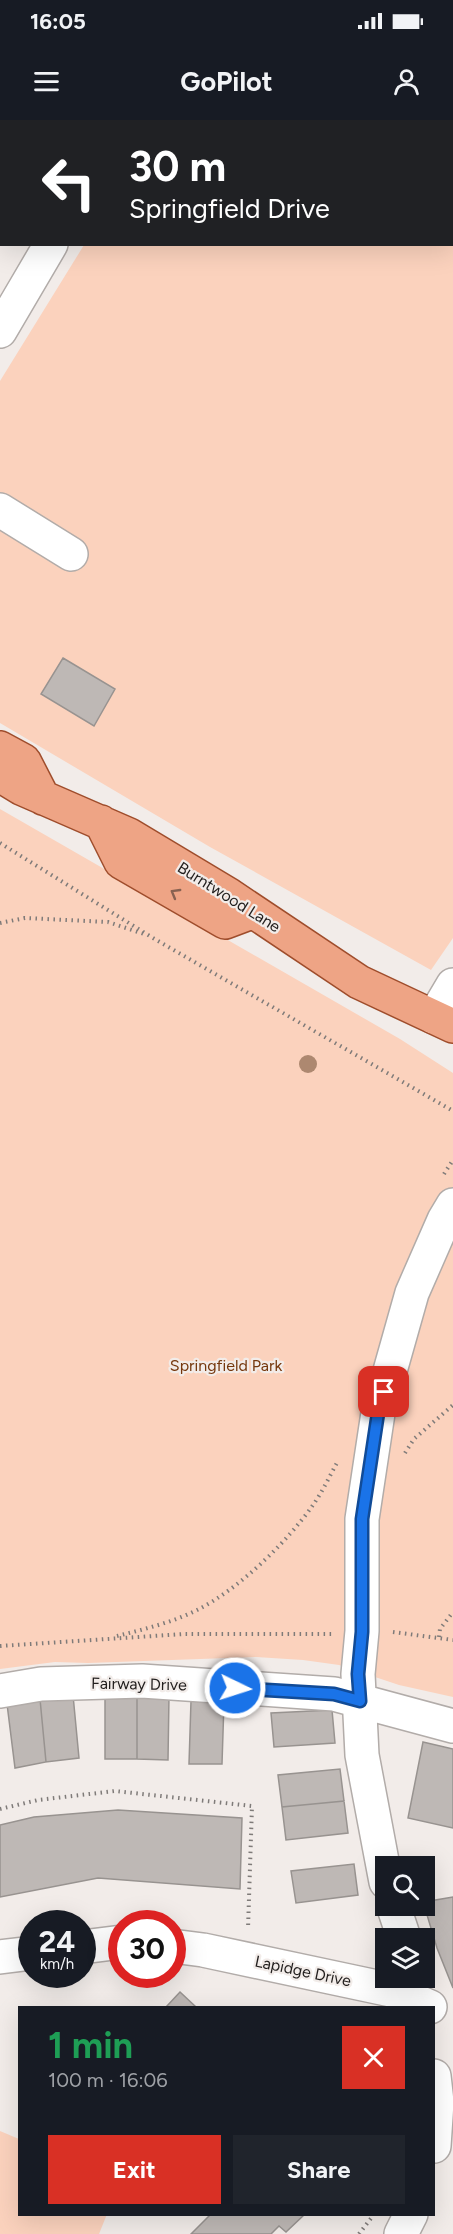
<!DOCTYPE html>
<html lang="en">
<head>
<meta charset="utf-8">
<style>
	:root { --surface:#171b24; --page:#20242c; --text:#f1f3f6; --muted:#9ea1a6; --accent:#d93025 }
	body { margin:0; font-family:Figtree,sans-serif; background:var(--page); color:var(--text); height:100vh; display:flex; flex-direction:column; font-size:22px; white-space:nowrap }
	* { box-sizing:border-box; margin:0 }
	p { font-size:20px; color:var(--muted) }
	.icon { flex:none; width:33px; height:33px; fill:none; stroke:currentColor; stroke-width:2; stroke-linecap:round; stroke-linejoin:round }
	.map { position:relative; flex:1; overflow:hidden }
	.panel { position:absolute; left:18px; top:1886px; width:417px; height:210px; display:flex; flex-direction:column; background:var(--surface); border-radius:0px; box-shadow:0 6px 24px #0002 }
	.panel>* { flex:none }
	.banner { position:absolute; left:0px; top:0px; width:453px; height:126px; box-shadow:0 6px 24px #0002; background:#202124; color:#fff; overflow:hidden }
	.controls { position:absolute; left:375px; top:1736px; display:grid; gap:12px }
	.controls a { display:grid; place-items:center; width:60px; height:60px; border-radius:0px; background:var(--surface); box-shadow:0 6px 24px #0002; font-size:30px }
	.speed { position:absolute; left:18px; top:1790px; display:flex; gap:12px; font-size:30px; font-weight:700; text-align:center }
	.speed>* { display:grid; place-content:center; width:78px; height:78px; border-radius:50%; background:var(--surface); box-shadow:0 6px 24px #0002; line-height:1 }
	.speed small { font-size:15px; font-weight:400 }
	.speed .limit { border:9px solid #d22; background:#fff; color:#111 }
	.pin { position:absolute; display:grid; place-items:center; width:51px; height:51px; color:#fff; margin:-26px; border-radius:12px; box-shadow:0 3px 9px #0006 }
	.me { position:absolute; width:66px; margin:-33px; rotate:94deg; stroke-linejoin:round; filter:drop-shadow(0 0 4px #0008) }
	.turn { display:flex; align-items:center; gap:21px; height:126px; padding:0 30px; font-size:27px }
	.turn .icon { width:78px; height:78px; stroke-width:2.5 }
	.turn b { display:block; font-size:42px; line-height:51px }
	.round { display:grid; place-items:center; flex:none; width:63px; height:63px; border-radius:0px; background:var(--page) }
	.headline { display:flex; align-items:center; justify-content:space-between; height:102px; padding:0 30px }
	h1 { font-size:36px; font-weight:700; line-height:45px; color:#1e9e55 }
	.primary-button { display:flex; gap:12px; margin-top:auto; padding:12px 30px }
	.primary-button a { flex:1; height:69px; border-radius:0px; background:var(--accent); color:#fff; font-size:24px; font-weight:700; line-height:69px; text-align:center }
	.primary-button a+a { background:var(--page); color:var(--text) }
	.status { display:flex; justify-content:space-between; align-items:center; height:42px; padding:0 30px; background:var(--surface); direction:ltr }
	.status svg { height:16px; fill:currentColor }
	header { display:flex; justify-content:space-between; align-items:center; height:78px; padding:0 30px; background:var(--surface); font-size:27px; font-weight:700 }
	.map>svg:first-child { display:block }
	.green { fill:#fbd2bd }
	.building { fill:#beb8b5; stroke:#989390; stroke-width:1.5 }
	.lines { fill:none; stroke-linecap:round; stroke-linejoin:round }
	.minor-casing { stroke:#b2aca9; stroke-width:36 }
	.major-casing { stroke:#9f4d2c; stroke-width:36 }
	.path { stroke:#7f7b79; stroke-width:4; stroke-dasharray:1.5 4.5; stroke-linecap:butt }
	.minor { stroke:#fff; stroke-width:33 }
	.major { stroke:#eea485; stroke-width:33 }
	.tree { fill:#ad8870 }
	.oneway { stroke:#886151 }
	.route-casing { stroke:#114b97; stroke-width:15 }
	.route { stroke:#1a73e8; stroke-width:10 }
	.labels { text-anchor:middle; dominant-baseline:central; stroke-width:4.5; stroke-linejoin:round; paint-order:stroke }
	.street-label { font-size:16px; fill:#211e1d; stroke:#f2ece9 }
	.park-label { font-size:16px; fill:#75370d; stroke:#f2ece9 }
</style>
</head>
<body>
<div class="status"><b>16:05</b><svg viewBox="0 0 49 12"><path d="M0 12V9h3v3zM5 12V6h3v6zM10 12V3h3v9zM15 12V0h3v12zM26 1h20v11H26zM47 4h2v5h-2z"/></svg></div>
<header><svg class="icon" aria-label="menu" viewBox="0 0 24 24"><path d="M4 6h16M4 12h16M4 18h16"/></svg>GoPilot<svg class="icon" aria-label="person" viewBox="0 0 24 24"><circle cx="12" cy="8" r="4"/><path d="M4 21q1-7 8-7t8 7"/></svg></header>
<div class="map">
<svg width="453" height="2114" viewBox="0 0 453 2114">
	<rect width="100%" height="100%" fill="#f2ece9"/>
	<path class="green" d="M160,0H453V818L431,850L210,727L0,603V261L84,125L452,124V2L159,1Z
		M0,689L400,919L453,953V1577L399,1565L339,1545L303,1540L256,1537L88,1543L55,1542L0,1549Z
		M0,2011L19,2019L20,2094H107L99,2114H0Z"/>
	<path class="building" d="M63,538L115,569L94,606L41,574Z
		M73,1575L79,1638L46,1642L40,1579Z
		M105,1576H137V1639H105Z
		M137,1576H169L168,1640L137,1639Z
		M40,1579L46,1642L15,1648L7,1584Z
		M191,1581L224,1582L222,1644H189Z
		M332,1590L335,1623L274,1627L271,1593Z
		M423,1622L453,1629V1708L408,1698Z
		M340,1649L344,1681L282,1687L278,1655Z
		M344,1681L348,1713L286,1720L282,1687Z
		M118,1690L242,1698L240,1769L98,1758L0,1777V1705L34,1697Z
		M354,1744L358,1775L296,1783L291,1751Z
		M453,1777V1868L437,1828L424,1785V1782Z
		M180,1872L196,1887H166Z
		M211,2094H305L286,2112L279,2106L271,2114H191Z"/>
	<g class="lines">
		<g class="minor-casing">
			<path id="minor" d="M22,0V2
				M127,2L128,0
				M0,211L51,124
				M0,390L71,434
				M434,897L453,865
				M0,1571L41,1564L142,1561L334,1574L453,1606
				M386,1762L362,1635L358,1554L362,1511V1399L378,1293L390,1251L412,1173L444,1100L453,1085
				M393,1785L404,1818
				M172,1826L203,1830L391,1870L430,1887
				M82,1827L122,1822
				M0,1837L32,1833
				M434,1956L437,1982L434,2026
				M401,2114L411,2094"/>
		</g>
		<g class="major-casing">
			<path id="major" d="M0,628L24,641L43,678
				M0,655L21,668L129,715L229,775L359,862L453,906
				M101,702L121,742L225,802L252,792"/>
		</g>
		<path class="path" d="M0,723L153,818L453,991
			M0,803L25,798L108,802L144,814
			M444,1054L453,1040
			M405,1333L414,1319L453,1285
			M393,1512L453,1520
			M117,1516C145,1509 174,1502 199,1489C240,1468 287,1422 313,1385C323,1371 330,1355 338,1341
			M439,1517L440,1509L453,1492
			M0,1526L184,1514H332
			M0,1689L38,1680L115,1671L252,1686L248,1809
			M359,2114L372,2097"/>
		<use href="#minor" class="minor"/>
		<use href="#major" class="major"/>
	</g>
	<circle class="tree" cx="308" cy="944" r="9"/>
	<defs><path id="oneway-chevron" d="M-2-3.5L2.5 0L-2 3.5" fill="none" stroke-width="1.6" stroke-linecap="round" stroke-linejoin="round" transform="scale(1.5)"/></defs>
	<use class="oneway" href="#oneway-chevron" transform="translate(175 773) rotate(-150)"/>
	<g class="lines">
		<g class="route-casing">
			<path id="route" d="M235,1568L334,1574L360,1581L358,1554L362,1512V1399L378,1293L384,1272"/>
		</g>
		<use href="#route" class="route"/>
	</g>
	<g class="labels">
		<g class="street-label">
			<text transform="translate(229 777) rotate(32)">Burntwood Lane</text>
			<text transform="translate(139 1564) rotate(1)">Fairway Drive</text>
			<text transform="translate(303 1851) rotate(12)">Lapidge Drive</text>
		</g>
		<g class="park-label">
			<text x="226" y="1245">Springfield Park</text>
		</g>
	</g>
</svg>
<div class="controls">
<a><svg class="icon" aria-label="search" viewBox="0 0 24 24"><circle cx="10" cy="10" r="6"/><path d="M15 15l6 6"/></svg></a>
<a><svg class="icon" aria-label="layers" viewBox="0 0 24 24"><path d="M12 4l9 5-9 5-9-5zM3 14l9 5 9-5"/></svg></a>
</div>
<div class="speed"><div>24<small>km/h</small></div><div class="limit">30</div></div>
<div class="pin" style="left:384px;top:1272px;background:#d93025"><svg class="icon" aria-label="arrive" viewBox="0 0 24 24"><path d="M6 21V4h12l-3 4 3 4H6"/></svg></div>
<svg class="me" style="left:235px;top:1568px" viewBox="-20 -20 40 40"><circle r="17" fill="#1a73e8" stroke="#fff" stroke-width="3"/><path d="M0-11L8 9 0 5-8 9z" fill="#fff"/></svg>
<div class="banner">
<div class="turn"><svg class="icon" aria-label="left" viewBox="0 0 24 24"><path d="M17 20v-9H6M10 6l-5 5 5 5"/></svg><div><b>30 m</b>Springfield Drive</div></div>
</div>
<section class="panel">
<div class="headline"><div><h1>1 min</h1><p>100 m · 16:06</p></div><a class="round" style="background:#d93025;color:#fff"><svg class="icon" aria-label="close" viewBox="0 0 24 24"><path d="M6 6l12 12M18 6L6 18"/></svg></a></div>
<div class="primary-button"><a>Exit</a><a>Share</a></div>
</section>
</div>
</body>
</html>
